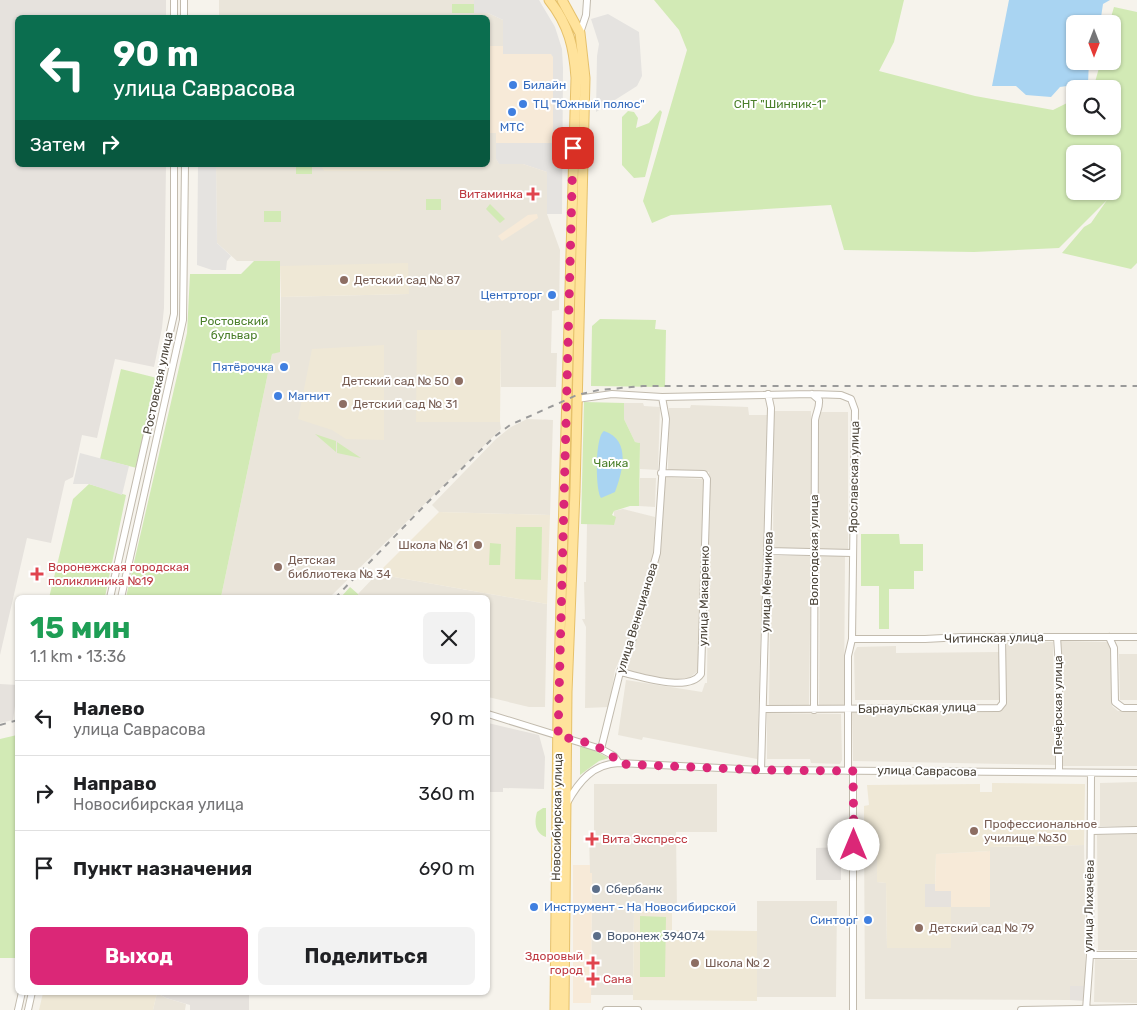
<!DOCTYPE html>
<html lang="ru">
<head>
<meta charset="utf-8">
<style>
	:root { --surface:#fff; --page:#f2f2f2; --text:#202124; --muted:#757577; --line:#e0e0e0; --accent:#db2777 }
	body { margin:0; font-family:Rubik,sans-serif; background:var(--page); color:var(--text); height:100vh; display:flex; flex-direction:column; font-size:19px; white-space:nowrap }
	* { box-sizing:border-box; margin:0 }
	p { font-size:16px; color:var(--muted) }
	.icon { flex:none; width:28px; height:28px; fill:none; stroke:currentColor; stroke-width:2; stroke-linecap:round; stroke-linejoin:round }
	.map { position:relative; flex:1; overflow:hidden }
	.sheet { position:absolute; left:15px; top:595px; width:475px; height:400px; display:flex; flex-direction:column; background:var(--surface); border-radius:8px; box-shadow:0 1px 4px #0004 }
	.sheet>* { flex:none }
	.top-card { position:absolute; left:15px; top:15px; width:475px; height:152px; border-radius:8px; box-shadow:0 1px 4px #0004; background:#0b6e4f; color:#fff; overflow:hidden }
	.needle { width:32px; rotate:180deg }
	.buttons { position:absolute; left:1066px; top:15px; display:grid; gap:10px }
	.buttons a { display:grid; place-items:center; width:55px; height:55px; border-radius:8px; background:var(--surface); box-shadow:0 1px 4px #0004; font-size:25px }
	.pin { position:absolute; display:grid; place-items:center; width:42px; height:42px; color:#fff; margin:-21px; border-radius:10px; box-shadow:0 2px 8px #0006 }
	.me { position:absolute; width:55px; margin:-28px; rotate:0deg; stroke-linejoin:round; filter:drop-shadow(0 0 4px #0008) }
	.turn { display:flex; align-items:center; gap:18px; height:105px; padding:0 15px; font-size:22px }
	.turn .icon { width:65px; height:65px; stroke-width:2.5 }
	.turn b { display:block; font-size:35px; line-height:42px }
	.then { display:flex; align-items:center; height:48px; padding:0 15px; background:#0003; gap:10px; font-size:19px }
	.round { display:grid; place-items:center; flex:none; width:52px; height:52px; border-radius:8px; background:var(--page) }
	.head { display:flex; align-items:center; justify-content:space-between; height:85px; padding:0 15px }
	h1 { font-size:30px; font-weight:700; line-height:38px; color:#1e9e55 }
	.button { display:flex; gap:10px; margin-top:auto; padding:10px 15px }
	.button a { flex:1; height:58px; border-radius:8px; background:var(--accent); color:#fff; font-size:20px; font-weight:700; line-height:58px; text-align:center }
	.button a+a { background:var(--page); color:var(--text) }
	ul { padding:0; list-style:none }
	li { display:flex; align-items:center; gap:15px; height:75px; padding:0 15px; border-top:1px solid var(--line) }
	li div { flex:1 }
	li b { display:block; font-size:19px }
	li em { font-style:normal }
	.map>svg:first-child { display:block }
	.residential { fill:#eae5da }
	.commercial { fill:#f7ead8 }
	.industrial { fill:#e6e2dd }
	.education { fill:#efe8d6 }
	.green { fill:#d2eab5; fill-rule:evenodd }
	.parking { fill:#e5e3e0 }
	.water { fill:#a9d4f2 }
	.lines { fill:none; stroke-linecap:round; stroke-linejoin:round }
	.minor-casing { stroke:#c2bbae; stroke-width:8 }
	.major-casing { stroke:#e6c16a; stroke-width:11 }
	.minor { stroke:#fff; stroke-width:6 }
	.major { stroke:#ffe39c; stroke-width:9 }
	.rail { stroke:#9a9a9a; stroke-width:2; stroke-dasharray:6 6; stroke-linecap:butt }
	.route { stroke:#db2777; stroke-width:9; stroke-dasharray:0 16.2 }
	.shop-dot { fill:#3f7fe0; stroke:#fff; stroke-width:2 }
	.health-dot { fill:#e0444e; stroke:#fff; stroke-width:2 }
	.education-dot { fill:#8d6e63; stroke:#fff; stroke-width:2 }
	.service-dot { fill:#5c6f8a; stroke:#fff; stroke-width:2 }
	.labels { text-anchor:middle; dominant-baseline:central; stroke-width:4; stroke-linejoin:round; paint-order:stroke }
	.shop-label { font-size:12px; fill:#366cbe; stroke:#fff; text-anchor:start }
	.park-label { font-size:12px; fill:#4a7f2a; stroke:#fff }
	.health-label { font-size:12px; fill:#be3a42; stroke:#fff; text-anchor:start }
	.education-label { font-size:12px; fill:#785e54; stroke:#fff; text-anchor:start }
	.street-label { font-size:12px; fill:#4b4439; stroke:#fff }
	.service-label { font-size:12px; fill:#4e5e75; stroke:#fff; text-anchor:start }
</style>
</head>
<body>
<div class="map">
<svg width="1137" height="1010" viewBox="0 0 1137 1010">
	<rect width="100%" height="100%" fill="#f6f3ec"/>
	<path class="residential" d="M219,0H474V13H488L503,20V46H488V18L219,17Z
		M488,133H496V159L499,163L523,164L547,172V214L560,250L559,310L552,311L551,353H557L556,387H501L500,330L417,422H500L501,429L330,597H221L272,354L280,351L281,297L408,294L280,266V261H237L217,243L216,165H488Z
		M624,403H643L644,406L660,407L658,470L640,469V443L635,442L624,419Z
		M691,405L748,407L749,415H767L757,759L643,737L642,740L618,735L626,680L702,692L705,683H707L709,472L668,471L669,408H690Z
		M774,411H811V549L773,548Z
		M818,412H848V549H818Z
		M527,419L553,420L550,515L439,512L432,505L496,439L511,427Z
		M664,477L704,479L698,671L689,678L668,680L627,670L661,550Z
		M640,478H656L655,507L639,506Z
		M623,509L655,517L653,559L629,639L615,670L609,707L585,708L586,627L582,619H585L584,582H586L587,524L614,525V511Z
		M771,556H811L809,706L769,705Z
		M820,556H845L844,707H819Z
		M377,574L547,604L545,707H529L488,697V598H358V594Z
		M1005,641L1053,642L1055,765L853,761L852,712L1000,711Z
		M1060,641L1110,642L1112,706L1118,711H1137V766H1062Z
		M896,646V653L999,652V700H855L854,653L857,647Z
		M1119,654H1137V700H1120Z
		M767,713L841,714L842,760L840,764L811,763L810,759H767Z
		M1137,782V826H1100V783Z
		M594,784H717V832H676L677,910H652V905L634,908L633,995H591L592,873H590L589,835L594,834Z
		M1137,834V950H1098L1097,835Z
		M864,836H877V882L886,883L887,948H951V907L990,847L1084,845L1086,986H1070V1000L865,999Z
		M757,901H837L836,997H757Z
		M1095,959L1137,960V1003L1094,1002Z
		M157,993L166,998L186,1004L185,1010H153Z"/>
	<path class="commercial" d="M488,46H503V54H551L553,56V144H550L547,172L523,164H499L496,159V133H488Z
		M537,214L538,218L502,241L498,236L528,215Z
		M990,851V907H951V891H935L936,854Z
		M573,865H590V873H592L591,1003H573Z"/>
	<path class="industrial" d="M0,0H166V17L18,18V165H166L164,308L162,328L154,367L115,359L97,438L82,435L73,477L65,481L51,543L27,538L0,655Z
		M0,684L18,685L13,720L0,723Z
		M488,723L539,735L545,757L544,789L503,788V792H488Z
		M841,847V880H816V848Z
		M925,884H935V891H951V907L925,908Z
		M1070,986H1086V1001L1070,1000Z
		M157,993H249V1010H190V1005L166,998Z"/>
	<path class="education" d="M321,165H400V171H324Z
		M408,263L409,294L281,297L280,266Z
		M417,330H501L500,422H416Z
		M384,345V440L346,439L332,430L298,419L312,349Z
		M439,512L550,515L547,604L377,574Z
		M992,783L1085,784L1084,845L990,847V851L936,854L935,884H925V907H951V948H887L886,883L877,882V836H864V806L869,805L867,785L980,784V792H992Z
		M652,905V910L672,911V930L757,931V1001L633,1000L634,908H646Z
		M43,993V992L157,993L153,1010H39Z"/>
	<path class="green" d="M654,0H904L894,42L879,71L975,96L1053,110L1075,99V126H1112V89H1093L1101,61H1112V24H1109L1114,7L1137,12V263L1131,269L1062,253L1084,227L1091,223L1107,200L1059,248L974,252L844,250L831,205L671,215L652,223L643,201L687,50L679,30ZM1075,154H1112V191H1075Z
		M452,4H474V13H452Z
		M660,110L662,112L645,177L634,178L622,165V117L628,111L634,112L638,118L636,128L649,123Z
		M296,165H312V174H296Z
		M426,199H441V210H426Z
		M490,204L505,219L500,223L486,209Z
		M264,211H281V222H264Z
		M254,261H280V352L272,354L221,597H126L187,333L190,274H241Z
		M600,319L656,320L655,329L666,330L665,387L591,386L592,326Z
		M121,369L157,378L137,468L100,459Z
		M584,402L624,403V419L635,442L640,443L639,506H630L614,511L612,515L616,517L614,525L581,524Z
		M315,434L336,441V452Z
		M337,442L361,458L337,453Z
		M89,484L126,495L105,597L49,598L73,499Z
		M516,527H542L541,580L515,579Z
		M861,534H899L900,544H923V571H914V589H889V629H879V586H861Z
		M490,543L501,544L500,565H489Z
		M350,587L358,594V597H341Z
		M17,735V958H0V739Z
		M585,746L609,758L599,761L580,775V747Z
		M543,808H546V837C535,833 534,823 537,812Z
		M640,916L666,917L665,977H640Z"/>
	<path class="parking" d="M474,0H539L555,27L562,49L563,68L562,214H547V172L523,164H499L496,159V143H553V57L551,54H503V20L488,13H474Z
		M608,14L639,32L642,76L637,86L596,112L597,56L599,44L591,19Z
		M198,165H216L217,243L231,256L227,261L226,270H212L197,265Z
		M80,453L129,466L122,495L89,484H73Z"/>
	<path class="water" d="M1009,0H1110L1103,4L1100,24H1075V61H1089L1088,83L1060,87L1051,97L1026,95L1016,86H992Z
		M604,431C631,440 623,470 615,492L601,498C595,490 595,436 604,431Z"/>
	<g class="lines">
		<g class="minor-casing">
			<path id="minor" d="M174,18V0
				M184,18V0
				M580,33L586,15L587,0
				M812,394L819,400C820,407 816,413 815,420L814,710
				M577,399L612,394L662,397L812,394L841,395L851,399L855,410L852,639L848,656V771
				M768,551L852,553
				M110,598L174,314V165
				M121,598L183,320L185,165
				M1057,637L1059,667V772
				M1109,637L1114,648L1115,702L1123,708H1137
				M852,639H925L962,637H1137
				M620,672C640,676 688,693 701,674L707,479L704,474L661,473
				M763,709L999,708L1003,703L1002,637
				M488,714L601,749L614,756L619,763L761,770L1137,773
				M601,749L620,672L632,641L657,553L666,419L662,397
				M761,770L771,408L768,394
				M567,803C579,781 593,764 619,763
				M1092,831L1137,830
				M1090,955H1137
				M18,1010L22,992
				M28,1010L32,992
				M606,1010H638
				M853,1010V771
				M1021,1010L1137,1008
				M1086,1010L1090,955L1091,773"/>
		</g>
		<g class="major-casing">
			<path id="major" d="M549,0C569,25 574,48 576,78L558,708L555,1010
				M562,0L580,33L585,78L575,491L567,692L564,1010"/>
		</g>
		<use href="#minor" class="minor"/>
		<use href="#major" class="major"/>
		<path class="rail" d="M335,598L427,503L494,437L510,425L577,395L599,390L643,386H1137
			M0,725L18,720"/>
	</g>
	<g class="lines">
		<path class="route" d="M573,148L558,736C578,740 607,745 619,764L761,770L853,771L854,845"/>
	</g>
	<g class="shop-dot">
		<circle cx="513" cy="85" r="5"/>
		<circle cx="523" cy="104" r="5"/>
		<circle cx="512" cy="112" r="5"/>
		<circle cx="552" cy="295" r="5"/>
		<circle cx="284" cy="367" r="5"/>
		<circle cx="278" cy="396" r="5"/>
		<circle cx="534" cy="907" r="5"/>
		<circle cx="868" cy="920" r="5"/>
	</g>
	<g class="health-dot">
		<path d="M530.5 186.5h5v5h5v5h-5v5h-5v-5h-5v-5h5z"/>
		<path d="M34.5 566.5h5v5h5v5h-5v5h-5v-5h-5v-5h5z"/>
		<path d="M589.5 831.5h5v5h5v5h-5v5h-5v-5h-5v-5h5z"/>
		<path d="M590.5 955.5h5v5h5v5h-5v5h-5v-5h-5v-5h5z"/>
		<path d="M590.5 971.5h5v5h5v5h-5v5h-5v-5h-5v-5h5z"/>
	</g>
	<g class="education-dot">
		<circle cx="344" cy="280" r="5"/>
		<circle cx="459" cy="381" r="5"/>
		<circle cx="343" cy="404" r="5"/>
		<circle cx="478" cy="545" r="5"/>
		<circle cx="278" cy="567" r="5"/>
		<circle cx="974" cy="831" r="5"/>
		<circle cx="919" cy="928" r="5"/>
		<circle cx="695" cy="963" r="5"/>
	</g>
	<g class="service-dot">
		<circle cx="596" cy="889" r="5"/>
		<circle cx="597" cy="936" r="5"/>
	</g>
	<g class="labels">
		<g class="shop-label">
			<text x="523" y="85">Билайн</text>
			<text x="533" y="104">ТЦ "Южный полюс"</text>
			<text x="512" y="127" text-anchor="middle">МТС</text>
			<text x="542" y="295" text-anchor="end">Центрторг</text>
			<text x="274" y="367" text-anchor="end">Пятёрочка</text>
			<text x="288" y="396">Магнит</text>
			<text x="544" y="907">Инструмент - На Новосибирской</text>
			<text x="858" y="920" text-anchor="end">Синторг</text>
		</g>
		<g class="park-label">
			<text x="780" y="104">СНТ "Шинник-1"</text>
			<text x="234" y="321">Ростовский<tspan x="234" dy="14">бульвар</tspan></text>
			<text x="611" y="463">Чайка</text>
		</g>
		<g class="health-label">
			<text x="523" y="194" text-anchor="end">Витаминка</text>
			<text x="48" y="567">Воронежская городская<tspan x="48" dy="14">поликлиника №19</tspan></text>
			<text x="602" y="839">Вита Экспресс</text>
			<text x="583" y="956" text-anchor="end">Здоровый<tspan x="583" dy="14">город</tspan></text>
			<text x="603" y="979">Сана</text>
		</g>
		<g class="education-label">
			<text x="354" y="280">Детский сад № 87</text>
			<text x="449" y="381" text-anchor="end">Детский сад № 50</text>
			<text x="353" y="404">Детский сад № 31</text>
			<text x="468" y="545" text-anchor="end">Школа № 61</text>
			<text x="288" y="560">Детская<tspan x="288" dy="14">библиотека № 34</tspan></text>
			<text x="984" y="824">Профессиональное<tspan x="984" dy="14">училище №30</tspan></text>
			<text x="929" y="928">Детский сад № 79</text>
			<text x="705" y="963">Школа № 2</text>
		</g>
		<g class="street-label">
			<text transform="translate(158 383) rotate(-78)">Ростовская улица</text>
			<text transform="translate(854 477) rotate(-89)">Ярославская улица</text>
			<text transform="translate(814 550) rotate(-90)">Вологодская улица</text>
			<text transform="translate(767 582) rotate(-88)">улица Мечникова</text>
			<text transform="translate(704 596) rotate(-89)">улица Макаренко</text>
			<text transform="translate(637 618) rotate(-73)">улица Венецианова</text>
			<text transform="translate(994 638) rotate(-1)">Читинская улица</text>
			<text transform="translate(1058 705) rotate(-90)">Печёрская улица</text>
			<text transform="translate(917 708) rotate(-1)">Барнаульская улица</text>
			<text transform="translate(927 771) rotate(1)">улица Саврасова</text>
			<text transform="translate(557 817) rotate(-89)">Новосибирская улица</text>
			<text transform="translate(1089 906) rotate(-89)">улица Лихачёва</text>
		</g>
		<g class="service-label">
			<text x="606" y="889">Сбербанк</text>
			<text x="607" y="936">Воронеж 394074</text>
		</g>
	</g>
</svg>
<div class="buttons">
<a><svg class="needle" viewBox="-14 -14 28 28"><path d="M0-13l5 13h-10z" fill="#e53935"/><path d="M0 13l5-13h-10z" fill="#757577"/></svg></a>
<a><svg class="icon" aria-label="search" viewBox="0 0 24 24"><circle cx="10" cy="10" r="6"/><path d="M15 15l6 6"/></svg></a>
<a><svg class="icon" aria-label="layers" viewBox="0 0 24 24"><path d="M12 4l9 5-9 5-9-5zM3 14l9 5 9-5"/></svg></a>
</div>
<div class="pin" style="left:573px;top:148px;background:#d93025"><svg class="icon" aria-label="arrive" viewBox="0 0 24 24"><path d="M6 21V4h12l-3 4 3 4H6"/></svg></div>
<svg class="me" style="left:854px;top:845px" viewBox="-20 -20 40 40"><circle r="19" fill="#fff"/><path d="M0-13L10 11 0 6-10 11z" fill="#db2777"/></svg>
<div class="top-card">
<div class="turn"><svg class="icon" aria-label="left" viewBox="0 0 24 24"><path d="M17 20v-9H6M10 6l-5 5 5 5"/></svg><div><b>90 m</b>улица Саврасова</div></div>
<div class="then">Затем<svg class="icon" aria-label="right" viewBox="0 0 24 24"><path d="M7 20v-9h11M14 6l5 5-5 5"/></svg></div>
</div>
<section class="sheet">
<div class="head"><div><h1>15 мин</h1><p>1.1 km · 13:36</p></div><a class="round"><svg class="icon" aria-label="close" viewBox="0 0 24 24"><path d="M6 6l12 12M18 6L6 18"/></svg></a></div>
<ul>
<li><svg class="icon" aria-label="left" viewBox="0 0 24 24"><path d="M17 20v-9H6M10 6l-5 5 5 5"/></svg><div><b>Налево</b><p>улица Саврасова</p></div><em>90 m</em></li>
<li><svg class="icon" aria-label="right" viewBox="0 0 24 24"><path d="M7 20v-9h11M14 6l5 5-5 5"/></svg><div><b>Направо</b><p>Новосибирская улица</p></div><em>360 m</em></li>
<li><svg class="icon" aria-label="arrive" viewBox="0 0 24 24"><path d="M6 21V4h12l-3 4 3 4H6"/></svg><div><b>Пункт назначения</b></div><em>690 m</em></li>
</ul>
<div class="button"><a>Выход</a><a>Поделиться</a></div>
</section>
</div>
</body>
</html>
